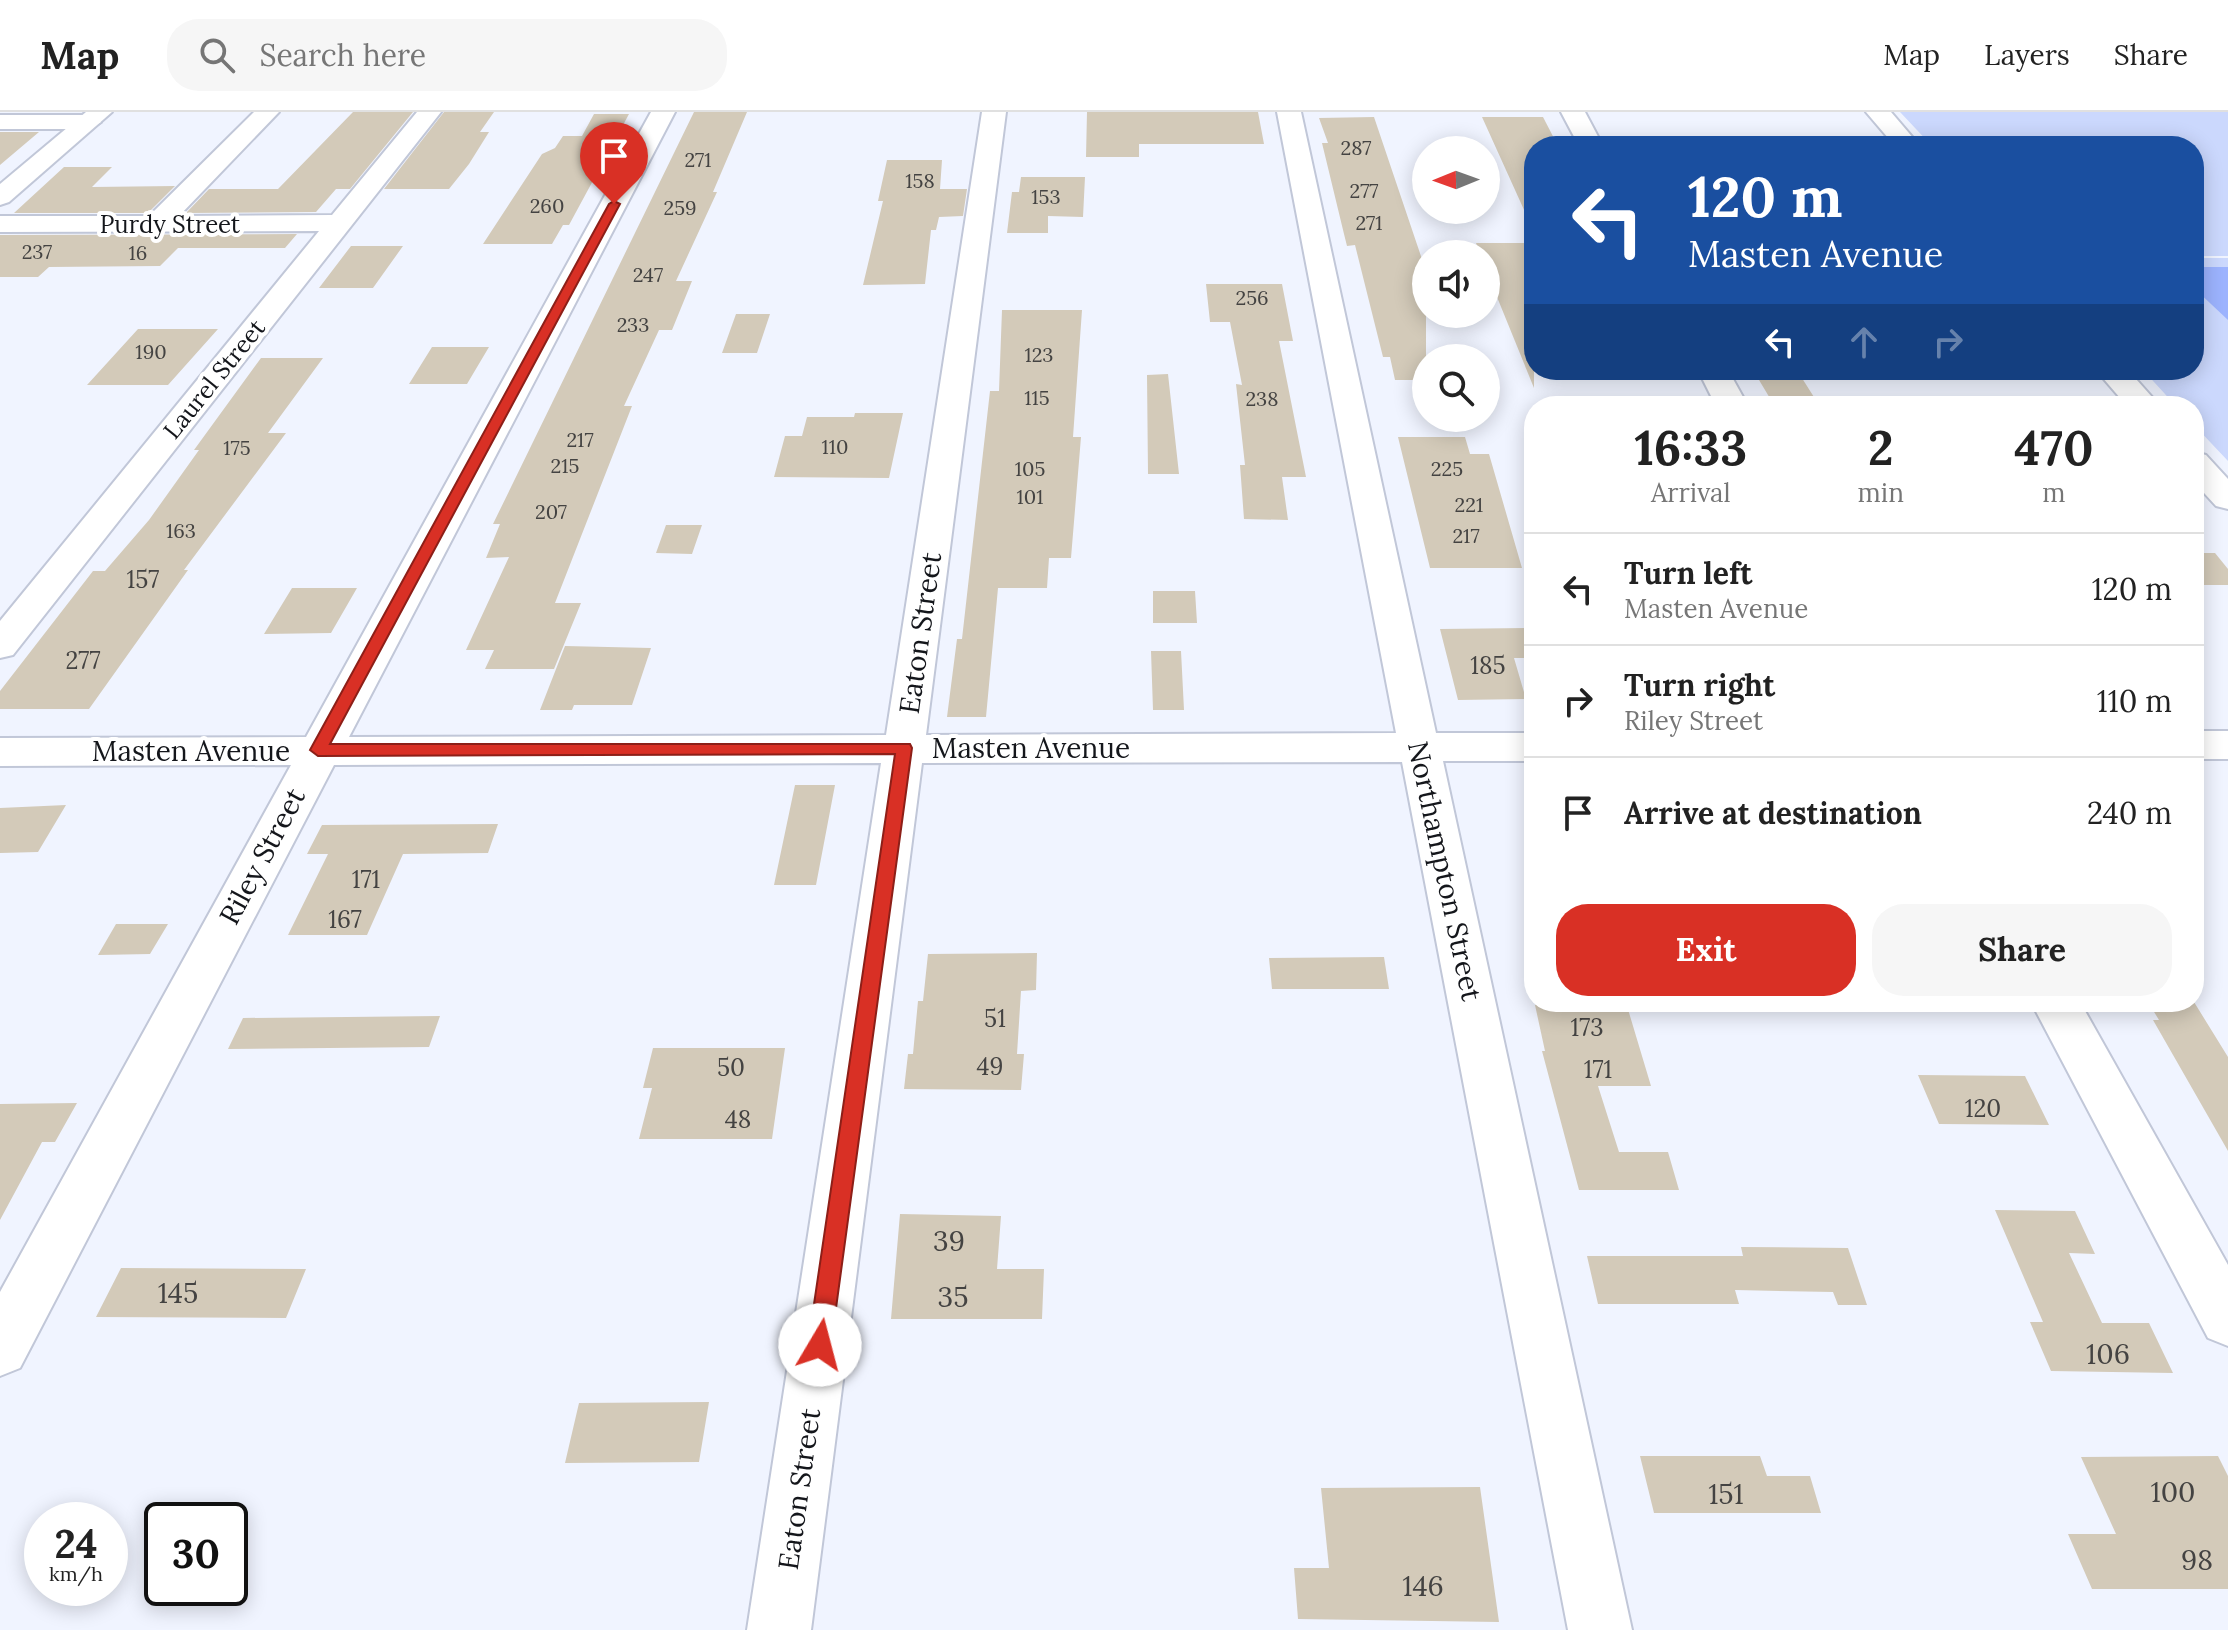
<!DOCTYPE html>
<html lang="en">
<head>
<meta charset="utf-8">
<style>
	:root { --surface:#fff; --page:#f6f6f6; --text:#222; --muted:#767676; --line:#e0e0e0; --accent:#d93025 }
	body { margin:0; font-family:Lora,serif; background:var(--page); color:var(--text); height:100vh; display:flex; flex-direction:column; font-size:30px; white-space:nowrap }
	* { box-sizing:border-box; margin:0 }
	p { font-size:26px; color:var(--muted) }
	.icon { flex:none; width:44px; height:44px; fill:none; stroke:currentColor; stroke-width:2; stroke-linecap:round; stroke-linejoin:round }
	.map { position:relative; flex:1; overflow:hidden }
	.panel { position:absolute; left:1524px; top:284px; width:680px; height:616px; display:flex; flex-direction:column; background:var(--surface); border-radius:32px; box-shadow:0 4px 20px #0003 }
	.panel>* { flex:none }
	.hud { position:absolute; left:1524px; top:24px; width:680px; height:244px; border-radius:32px; box-shadow:0 4px 20px #0003; background:#1a4fa0; color:#fff; overflow:hidden }
	.needle { width:52px; rotate:269deg }
	.buttons { position:absolute; left:1412px; top:24px; display:grid; gap:16px }
	.buttons a { display:grid; place-items:center; width:88px; height:88px; border-radius:50%; background:var(--surface); box-shadow:0 4px 20px #0003; font-size:40px }
	.speed { position:absolute; left:24px; top:1390px; display:flex; gap:16px; font-size:40px; font-weight:700; text-align:center }
	.speed>* { display:grid; place-content:center; width:104px; height:104px; border-radius:50%; background:var(--surface); box-shadow:0 4px 20px #0003; line-height:1 }
	.speed small { font-size:20px; font-weight:400 }
	.speed .limit { border:4px solid #111; border-radius:12px; background:#fff; color:#111 }
	.pin { position:absolute; display:grid; place-items:center; width:68px; height:68px; color:#fff; margin:-82px -34px; border-radius:50% 50% 50% 0; rotate:-45deg; box-shadow:0 0 8px #0007 }
	.pin .icon { rotate:45deg }
	.me { position:absolute; width:88px; margin:-44px; rotate:8deg; stroke-linejoin:round; filter:drop-shadow(0 0 6px #0008) }
	.turn { display:flex; align-items:center; gap:28px; height:168px; padding:0 32px; font-size:36px }
	.turn .icon { width:104px; height:104px; stroke-width:2.5 }
	.turn b { display:block; font-size:56px; line-height:68px }
	.lanes { display:flex; align-items:center; height:76px; padding:0 32px; background:#0003; justify-content:center; gap:40px; direction:ltr }
	.lanes .off { opacity:.35 }
	.eta { display:flex; justify-content:space-evenly; align-items:center; height:136px; text-align:center }
	.eta b { font-size:48px; font-weight:700; line-height:56px }
	.cta { display:flex; gap:16px; margin-top:auto; padding:16px 32px }
	.cta a { flex:1; height:92px; border-radius:32px; background:var(--accent); color:#fff; font-size:32px; font-weight:700; line-height:92px; text-align:center }
	.cta a+a { background:var(--page); color:var(--text) }
	ul { padding:0; list-style:none }
	li { display:flex; align-items:center; gap:24px; height:112px; padding:0 32px; border-top:2px solid var(--line) }
	li div { flex:1 }
	li b { display:block; font-size:30px }
	li em { font-style:normal }
	header { display:flex; align-items:center; gap:48px; box-sizing:border-box; height:112px; padding:0 40px; background:var(--surface); border-bottom:2px solid var(--line) }
	header strong { font-size:38px }
	nav { display:flex; gap:44px; margin-inline-start:auto; font-size:28px }
	.search { width:560px; height:72px; background:var(--page); display:flex; align-items:center; gap:20px; box-sizing:border-box; padding:0 28px; border-radius:32px; color:var(--muted); font-size:30px }
	.map>svg:first-child { display:block }
	.green { fill:#cbd8fd }
	.water { fill:#9cb3fe }
	.building { fill:#d3cab9 }
	.lines { fill:none; stroke-linecap:round; stroke-linejoin:round }
	.street-casing { stroke:#c1c7d8; stroke-width:4 }
	.secondary-casing { stroke:#c1c7d8; stroke-width:4 }
	.street { fill:#fff; fill-rule:evenodd }
	.secondary { fill:#fff; fill-rule:evenodd }
	.route { fill:#d93025; stroke:#8d1f18; stroke-width:2 }
	.labels { text-anchor:middle; dominant-baseline:central; stroke-width:8; stroke-linejoin:round; paint-order:stroke }
	.far-number-label { font-size:20px; fill:#444342 }
	.far-street-label { font-size:24px; fill:#14161b; stroke:#fff }
	.number-label { font-size:24px; fill:#444342 }
	.street-label { font-size:28px; fill:#14161b; stroke:#fff }
	.near-number-label { font-size:28px; fill:#444342 }
</style>
</head>
<body>
<header>
<strong>Map</strong>
<div class="search"><svg class="icon" aria-label="search" viewBox="0 0 24 24"><circle cx="10" cy="10" r="6"/><path d="M15 15l6 6"/></svg>Search here</div>
<nav><a>Map</a><a>Layers</a><a>Share</a></nav>
</header>
<div class="map">
<svg width="2228" height="1518" viewBox="0 0 2228 1518">
	<rect width="100%" height="100%" fill="#f0f4ff"/>
	<path class="green" d="M1900,0H2228V144H2194V34H1932Z
		M2194,146H2228V349L2194,313V294H2176L2143,258H2194Z"/>
	<path class="water" d="M2194,155H2228V208L2194,176Z"/>
	<path class="building" d="M353,0H413L350,77H336L316,100L186,101L209,77H278Z
		M444,0H494L480,20H489L469,52L449,77H384Z
		M694,0H747L713,80H717L676,169H692L672,218H659L624,294H632L555,491H581L554,557H485L494,538H466L509,445L486,446L500,412H493Z
		M1087,0H1258L1264,32H1139V45H1086Z
		M594,2H629L569,113H563L552,132H483L542,42L555,36L563,24H582Z
		M1374,5L1426,159V268H1395L1390,245H1383L1355,133L1347,134L1344,122L1322,31H1328L1319,6Z
		M1482,5H1543L1558,34H1534V120Z
		M0,20H39L0,53Z
		M887,48H942L940,77H967L963,104L939,105L936,118H931L925,172L863,173L883,89H878Z
		M64,55H112L92,75L175,74L148,101H14Z
		M1021,65H1085L1083,105L1048,104V121H1007L1012,80H1019Z
		M297,122L285,136H178L160,154L49,155L38,165H0V123Z
		M1476,131H1534V276L1486,158V142H1480Z
		M351,134H403L373,176H319Z
		M1206,172H1282L1293,229H1279L1306,365H1282L1288,408L1244,407L1240,353H1245L1236,272L1242,273L1230,210H1210Z
		M1002,198H1082L1073,325H1081L1071,446H1049L1047,476H998L986,605H947L957,527H962L990,279H999Z
		M736,202H770L757,241H722Z
		M138,217H218L168,273H87Z
		M432,235H489L467,272H409Z
		M261,246H323L268,321H286L184,458H188L89,597H0V579L93,459H105L149,408L199,338H194Z
		M1168,262L1179,362H1148L1147,263Z
		M1756,263H1800L1819,293H1774Z
		M855,301H903L889,366L774,365L785,324H802L807,305H854Z
		M1398,325H1465L1470,342H1489L1522,456H1430Z
		M666,413H702L692,442L656,441Z
		M2194,441H2215L2228,457V473H2194Z
		M292,476H357L331,521L264,522Z
		M1153,479H1195L1197,511H1153Z
		M1534,516V546H1514L1526,587L1458,588L1440,517Z
		M565,534L651,536L632,593H574L572,598H540Z
		M1151,539H1181L1184,598H1153Z
		M795,673H835L816,773H774Z
		M66,693L38,740L0,741V696Z
		M498,712L488,741L403,742L367,823H288L328,742H307L322,713Z
		M116,812H168L150,842L98,843Z
		M1037,841L1036,878L1021,879L1017,942H1024L1021,978L904,977L908,942H913L918,889H923L928,842Z
		M1384,845L1389,877H1272L1269,846Z
		M2148,890H2194L2228,945V1039L2153,908H2159Z
		M1535,893L1627,894L1651,974H1598L1619,1040H1668L1679,1078H1579L1542,939H1545Z
		M440,904L429,935L228,937L243,906Z
		M653,936H785L772,1027H639L652,976H643Z
		M1918,963L2025,964L2049,1013L1939,1012Z
		M77,991L55,1030H42L0,1108V992Z
		M1995,1098L2075,1099L2095,1142L2069,1141L2102,1211H2149L2173,1261L2051,1259L2030,1210H2043Z
		M900,1102L1001,1104L997,1157H1044L1042,1207H891Z
		M1741,1135L1848,1136L1867,1193H1838L1833,1180L1735,1178L1739,1192H1598L1587,1144H1743Z
		M121,1156L306,1157L286,1206L96,1205Z
		M709,1290L699,1350L565,1351L579,1291Z
		M1640,1344H1760L1767,1364H1810L1821,1401H1654Z
		M2218,1344L2228,1364V1477H2092L2068,1422H2116L2081,1345Z
		M1480,1375L1499,1510L1298,1507L1294,1456H1329L1321,1376Z"/>
	<g class="lines">
		<g class="street-casing">
			<path id="street" d="M254,0H279L179,104L332,103L417,0H441L13,543L0,546V509L319,119L0,120V104H149Z
				M651,0H675L349,625L886,623L982,0H1006L926,623L1396,621L1277,0H1301L1436,621H1534V649H1443L1632,1518H1568L1402,650L922,651L811,1518H747L881,651L334,653L20,1256L0,1264V1180L291,653L0,654V626L306,625Z
				M1561,0H1585L1603,34H1579Z
				M1866,0H1891L1920,34H1895Z
				M0,3H89L101,10L89,17H0Z
				M1698,258H1728L1748,294H1716Z
				M2096,258H2128L2160,294H2127Z
				M2194,340L2206,343L2228,367V397L2216,394L2194,370Z
				M2194,619H2228V647H2194Z
				M2031,890H2080L2228,1153V1234L2208,1226Z"/>
		</g>
		<g class="secondary-casing">
			<path id="secondary" d="M86,0H112L9,90L0,93V72Z"/>
		</g>
		<use href="#street" class="street"/>
		<use href="#secondary" class="secondary"/>
	</g>
	<path class="route" d="M614,89L620,92L330,632H910L912,636L831,1233L828,1241L820,1245L811,1241L808,1233L895,642L318,644L310,638L609,92Z"/>
	<g class="labels">
		<g class="far-number-label">
			<text x="1356" y="35">287</text>
			<text x="698" y="47">271</text>
			<text x="920" y="68">158</text>
			<text x="1364" y="78">277</text>
			<text x="1046" y="84">153</text>
			<text x="547" y="93">260</text>
			<text x="680" y="95">259</text>
			<text x="1369" y="110">271</text>
			<text x="37" y="139">237</text>
			<text x="138" y="140">16</text>
			<text x="648" y="162">247</text>
			<text x="1252" y="185">256</text>
			<text x="633" y="212">233</text>
			<text x="151" y="239">190</text>
			<text x="1039" y="242">123</text>
			<text x="1037" y="285">115</text>
			<text x="1262" y="286">238</text>
			<text x="580" y="327">217</text>
			<text x="835" y="334">110</text>
			<text x="237" y="335">175</text>
			<text x="565" y="353">215</text>
			<text x="1030" y="356">105</text>
			<text x="1447" y="356">225</text>
			<text x="1030" y="384">101</text>
			<text x="1469" y="392">221</text>
			<text x="551" y="399">207</text>
			<text x="181" y="418">163</text>
			<text x="1466" y="423">217</text>
		</g>
		<g class="far-street-label">
			<text x="170" y="112">Purdy Street</text>
			<text transform="translate(214 267) rotate(-51)">Laurel Street</text>
		</g>
		<g class="number-label">
			<text x="143" y="467">157</text>
			<text x="83" y="548">277</text>
			<text x="1488" y="553">185</text>
			<text x="366" y="767">171</text>
			<text x="345" y="807">167</text>
			<text x="995" y="906">51</text>
			<text x="1587" y="915">173</text>
			<text x="990" y="954">49</text>
			<text x="731" y="955">50</text>
			<text x="1598" y="957">171</text>
			<text x="1983" y="996">120</text>
			<text x="738" y="1007">48</text>
		</g>
		<g class="street-label">
			<text transform="translate(920 521) rotate(-82)">Eaton Street</text>
			<text x="1031" y="636">Masten Avenue</text>
			<text x="191" y="639">Masten Avenue</text>
			<text transform="translate(262 744) rotate(-62)">Riley Street</text>
			<text transform="translate(1445 759) rotate(78)">Northampton Street</text>
			<text transform="translate(799 1377) rotate(-82)">Eaton Street</text>
		</g>
		<g class="near-number-label">
			<text x="949" y="1129">39</text>
			<text x="178" y="1181">145</text>
			<text x="953" y="1185">35</text>
			<text x="2108" y="1242">106</text>
			<text x="2173" y="1380">100</text>
			<text x="1726" y="1382">151</text>
			<text x="2197" y="1448">98</text>
			<text x="1423" y="1474">146</text>
		</g>
	</g>
</svg>
<div class="buttons">
<a><svg class="needle" viewBox="-14 -14 28 28"><path d="M0-13l5 13h-10z" fill="#e53935"/><path d="M0 13l5-13h-10z" fill="#767676"/></svg></a>
<a><svg class="icon" aria-label="sound" viewBox="0 0 24 24"><path d="M4 9h4l5-4v14l-5-4H4zM17 9q2 3 0 6"/></svg></a>
<a><svg class="icon" aria-label="search" viewBox="0 0 24 24"><circle cx="10" cy="10" r="6"/><path d="M15 15l6 6"/></svg></a>
</div>
<div class="speed"><div>24<small>km/h</small></div><div class="limit">30</div></div>
<div class="pin" style="left:614px;top:92px;background:#d93025"><svg class="icon" aria-label="arrive" viewBox="0 0 24 24"><path d="M6 21V4h12l-3 4 3 4H6"/></svg></div>
<svg class="me" style="left:820px;top:1233px" viewBox="-20 -20 40 40"><circle r="19" fill="#fff"/><path d="M0-13L10 11 0 6-10 11z" fill="#d93025"/></svg>
<div class="hud">
<div class="turn"><svg class="icon" aria-label="left" viewBox="0 0 24 24"><path d="M17 20v-9H6M10 6l-5 5 5 5"/></svg><div><b>120 m</b>Masten Avenue</div></div>
<div class="lanes"><svg class="icon" aria-label="left" viewBox="0 0 24 24"><path d="M17 20v-9H6M10 6l-5 5 5 5"/></svg><svg class="icon off" aria-label="ahead" viewBox="0 0 24 24"><path d="M12 20V5M6 11l6-6 6 6"/></svg><svg class="icon off" aria-label="right" viewBox="0 0 24 24"><path d="M7 20v-9h11M14 6l5 5-5 5"/></svg></div>
</div>
<section class="panel">
<div class="eta">
<div><b>16:33</b><p>Arrival</p></div>
<div><b>2</b><p>min</p></div>
<div><b>470</b><p>m</p></div>
</div>
<ul>
<li><svg class="icon" aria-label="left" viewBox="0 0 24 24"><path d="M17 20v-9H6M10 6l-5 5 5 5"/></svg><div><b>Turn left</b><p>Masten Avenue</p></div><em>120 m</em></li>
<li><svg class="icon" aria-label="right" viewBox="0 0 24 24"><path d="M7 20v-9h11M14 6l5 5-5 5"/></svg><div><b>Turn right</b><p>Riley Street</p></div><em>110 m</em></li>
<li><svg class="icon" aria-label="arrive" viewBox="0 0 24 24"><path d="M6 21V4h12l-3 4 3 4H6"/></svg><div><b>Arrive at destination</b></div><em>240 m</em></li>
</ul>
<div class="cta"><a>Exit</a><a>Share</a></div>
</section>
</div>
</body>
</html>
